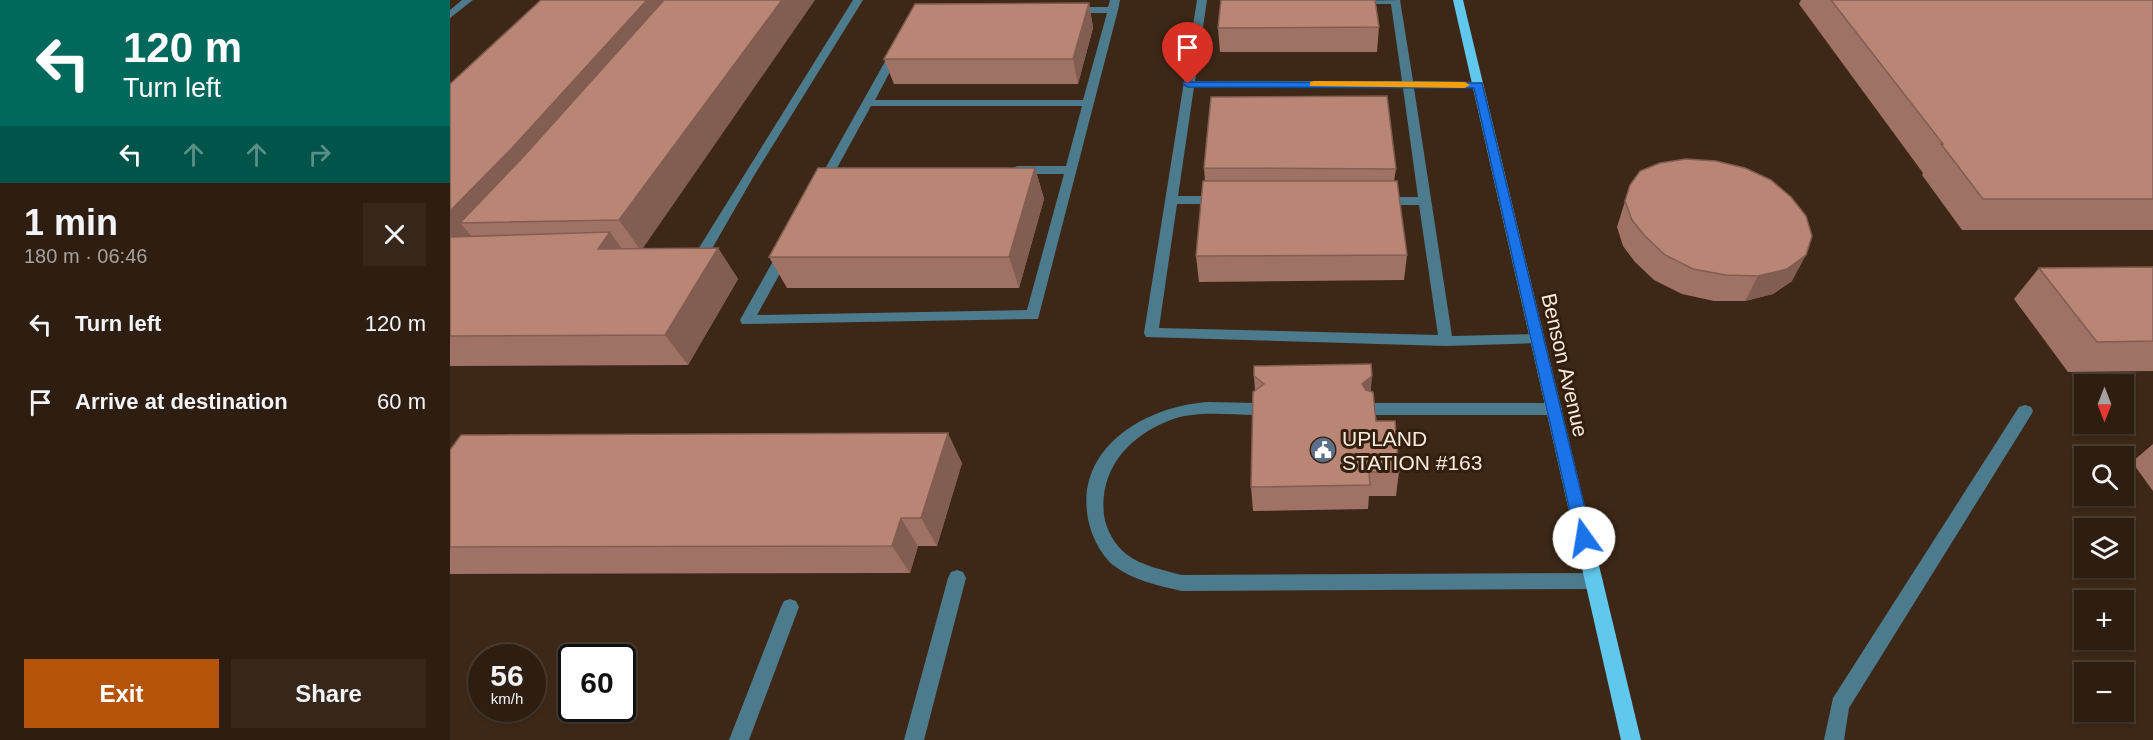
<!DOCTYPE html>
<html lang="en">
<head>
<meta charset="utf-8">
<style>
	:root { --surface:#2e1e11; --page:#36271a; --text:#f1f3f6; --muted:#a7a29f; --line:#493c31; --accent:#b45309 }
	body { margin:0; font-family:Arial,sans-serif; background:var(--page); color:var(--text); height:100vh; display:flex; flex-direction:column; font-size:22px; white-space:nowrap }
	* { box-sizing:border-box; margin:0 }
	p { font-size:20px; color:var(--muted) }
	.icon { flex:none; width:33px; height:33px; fill:none; stroke:currentColor; stroke-width:2; stroke-linecap:round; stroke-linejoin:round }
	.map { position:relative; flex:1; overflow:hidden }
	.panel { display:flex; flex-direction:column; background:var(--surface); width:450px }
	.panel>* { flex:none }
	.guide { background:#00695c; color:#fff; overflow:hidden }
	.needle { width:39px; rotate:180deg }
	.buttons { position:absolute; left:1624px; top:374px; display:grid; gap:12px }
	.buttons a { display:grid; place-items:center; width:60px; height:60px; border-radius:0px; background:var(--surface); box-shadow:0 2px 4px #0004,0 0 0 2px var(--line); font-size:30px }
	.speed { position:absolute; left:18px; top:644px; display:flex; gap:12px; font-size:30px; font-weight:700; text-align:center }
	.speed>* { display:grid; place-content:center; width:78px; height:78px; border-radius:50%; background:var(--surface); box-shadow:0 2px 4px #0004,0 0 0 2px var(--line); line-height:1 }
	.speed small { font-size:15px; font-weight:400 }
	.speed .limit { border:3px solid #111; border-radius:9px; background:#fff; color:#111 }
	.pin { position:absolute; display:grid; place-items:center; width:51px; height:51px; color:#fff; margin:-62px -26px; border-radius:50% 50% 50% 0; rotate:-45deg; box-shadow:0 0 6px #0007 }
	.pin .icon { rotate:45deg }
	.me { position:absolute; width:66px; margin:-33px; rotate:347deg; stroke-linejoin:round; filter:drop-shadow(0 0 4px #0008) }
	.turn { display:flex; align-items:center; gap:21px; height:126px; padding:0 24px; font-size:27px }
	.turn .icon { width:78px; height:78px; stroke-width:2.5 }
	.turn b { display:block; font-size:42px; line-height:51px }
	.lanes { display:flex; align-items:center; height:57px; padding:0 24px; background:#0003; justify-content:center; gap:30px; direction:ltr }
	.lanes .off { opacity:.35 }
	.round { display:grid; place-items:center; flex:none; width:63px; height:63px; border-radius:0px; background:var(--page) }
	.headline { display:flex; align-items:center; justify-content:space-between; height:102px; padding:0 24px }
	h1 { font-size:36px; font-weight:600; line-height:45px }
	.action { display:flex; gap:12px; margin-top:auto; padding:12px 24px }
	.action a { flex:1; height:69px; border-radius:0px; background:var(--accent); color:#fff; font-size:24px; font-weight:600; line-height:69px; text-align:center }
	.action a+a { background:var(--page); color:var(--text) }
	ul { padding:0; list-style:none }
	li { display:flex; align-items:center; gap:18px; height:78px; padding:0 24px }
	li div { flex:1 }
	li b { display:block; font-size:22px }
	li em { font-style:normal }
	main { display:flex; flex:1; min-height:0 }
	.map>svg:first-child { display:block }
	.lines { fill:none; stroke-linecap:round; stroke-linejoin:round }
	.minor { fill:#4c7b8d; fill-rule:evenodd }
	.major { fill:#60c7ed; fill-rule:evenodd }
	.wall { fill:#9f7265 }
	.shaded-wall { fill:#825d52 }
	.building { fill:#b98575; stroke:#825d52; stroke-width:1.5 }
	.route { fill:#1a73e8; stroke:#114b97; stroke-width:1.5 }
	.slow { fill:#f59e0b }
	.labels { text-anchor:middle; dominant-baseline:central; stroke-width:6; stroke-linejoin:round; paint-order:stroke }
	.street-label { font-size:21px; fill:#f8eadf; stroke:#321f0d }
	.poi-label { font-size:21px; fill:#f8eadf; stroke:#321f0d; text-anchor:start }
</style>
</head>
<body>
<main>
<section class="panel">
<div class="guide">
<div class="turn"><svg class="icon" aria-label="left" viewBox="0 0 24 24"><path d="M17 20v-9H6M10 6l-5 5 5 5"/></svg><div><b>120 m</b>Turn left</div></div>
<div class="lanes"><svg class="icon" aria-label="left" viewBox="0 0 24 24"><path d="M17 20v-9H6M10 6l-5 5 5 5"/></svg><svg class="icon off" aria-label="ahead" viewBox="0 0 24 24"><path d="M12 20V5M6 11l6-6 6 6"/></svg><svg class="icon off" aria-label="ahead" viewBox="0 0 24 24"><path d="M12 20V5M6 11l6-6 6 6"/></svg><svg class="icon off" aria-label="right" viewBox="0 0 24 24"><path d="M7 20v-9h11M14 6l5 5-5 5"/></svg></div>
</div>
<div class="headline"><div><h1>1 min</h1><p>180 m · 06:46</p></div><a class="round"><svg class="icon" aria-label="close" viewBox="0 0 24 24"><path d="M6 6l12 12M18 6L6 18"/></svg></a></div>
<ul>
<li><svg class="icon" aria-label="left" viewBox="0 0 24 24"><path d="M17 20v-9H6M10 6l-5 5 5 5"/></svg><div><b>Turn left</b></div><em>120 m</em></li>
<li><svg class="icon" aria-label="arrive" viewBox="0 0 24 24"><path d="M6 21V4h12l-3 4 3 4H6"/></svg><div><b>Arrive at destination</b></div><em>60 m</em></li>
</ul>
<div class="action"><a>Exit</a><a>Share</a></div>
</section>
<div class="map">
<svg width="1703" height="740" viewBox="0 0 1703 740">
	<rect width="100%" height="100%" fill="#3d2817"/>
	<g class="lines">
		<path class="minor" d="M12,0H23L0,18V10Z
			M403,0H413L305,174L256,259H235L233,256L235,253L247,251Z
			M660,0H670L668,10L588,319L292,324L290,320L331,247L336,246L343,250L307,315L577,310L614,174H567L561,170L567,166H616L632,106H421L376,188L372,189L366,185L442,49L451,51L425,100H633L657,13H621L616,10L621,7H658Z
			M747,0H757L745,81H952L941,4H906L901,1L950,0L963,81L1028,82L1033,85L1028,88H964L1002,336L1087,334L1094,339L1092,343L996,346L696,337L694,333ZM744,87L953,88L968,197H932L926,201L932,205H969L988,335L709,328L727,204H770L776,200L770,196H728Z
			M759,402L805,403L810,405L813,409L810,413L805,415C777,415 745,410 718,421C678,437 649,470 654,515C656,530 665,545 676,554C692,566 713,570 732,575L1144,573L1150,575L1153,581L1150,587L1144,589L732,591C709,586 682,580 663,565C649,553 639,531 637,512C629,444 700,405 759,402Z
			M920,403H1104L1109,405L1112,409L1109,413L1104,415H920L915,413L912,409L915,405Z
			M1575,405L1581,407L1583,411L1581,415L1399,708L1394,740H1374L1383,698L1569,407Z
			M507,570L513,572L516,578L474,740H454L498,578L501,572Z
			M340,599L346,601L349,607L299,740H279L331,607L334,601Z"/>
		<path class="major" d="M1003,0H1013L1191,740H1171Z"/>
	</g>
	<path class="wall" d="M91,0L193,249L268,248L288,279L238,365L0,366V84Z
		M1351,0H1703V230H1512L1472,175L1473,173L1349,4Z
		M639,3L643,28L628,84H444L434,59Z
		M929,27L927,52H770L768,28Z
		M585,168L594,199L569,288H337L319,257Z
		M754,168L946,169L944,181L957,255L954,280L749,282L746,256L755,181Z
		M1180,185L1342,281L1323,294L1295,301H1264L1232,294L1204,280L1185,262L1173,246L1167,227Z
		M1703,267V371L1618,372L1564,299L1589,268Z
		M804,376H922L920,391L926,421L949,472L946,496H919L918,509L803,511L801,487L805,391Z
		M1703,444V491L1682,462Z
		M0,450L512,463L487,546H468L460,573L0,574Z"/>
	<path class="shaded-wall" d="M197,0H238L10,223L27,242L0,256V211Z
		M332,0H365L191,251L169,220Z
		M639,3L643,28L628,84L623,59Z
		M585,168L594,199L569,288L559,257Z
		M160,232L182,263L148,249Z
		M268,248L288,279L238,365L215,335Z
		M1356,255L1342,281L1323,294L1295,301L1308,276Z
		M922,376L920,401L912,384Z
		M498,433L512,463L487,546L471,518Z
		M451,518L468,546L460,573L442,546Z"/>
	<path class="building" d="M91,0H197L63,147L0,211V84Z
		M214,0H332L169,220L10,223L74,156Z
		M771,0H925L929,27L768,28Z
		M1381,0H1703V199H1533L1491,144H1493Z
		M639,3L623,59H434L465,4Z
		M937,96L946,169L754,168L761,97Z
		M1236,159L1266,161L1295,168L1321,180L1341,197L1356,216L1362,236L1356,255L1337,269L1308,276L1276,275L1243,269L1215,255L1195,236L1182,220L1175,201L1180,185L1190,171L1210,163Z
		M368,168H585L559,257H319Z
		M753,181H947L957,255L746,256Z
		M160,232L148,249L268,248L215,335L0,336V237Z
		M1703,267V341L1647,342L1589,268Z
		M921,364L922,376L912,384L916,390L923,392L926,421H945L949,472H919L920,485L801,487L803,392L814,384L804,376V366Z
		M498,433L471,518H451L442,546L0,547V450L11,435Z"/>
	<path class="route" d="M734,82L1032,83L1142,538L1140,543H1128L1126,538L1024,88L738,87L733,84Z"/>
	<path class="slow" d="M864,81L1015,82L1020,85L1015,88L860,86V82Z"/>
	<defs>
		<g id="civic-disc" transform="scale(1.35)"><circle r="9.5" fill="#5c6f8a" stroke="#321f0d"/><path d="M-.6-6.5H3V-4.5H.6V-3L4-1V1h2V6H-6V1h2V-1L-.6-3ZM-1.2 2.5V6h2.4V2.5Z" fill="#fff"/></g>
	</defs>
	<g fill-rule="evenodd">
		<use href="#civic-disc" x="873" y="450"/>
	</g>
	<g class="labels">
		<g class="street-label">
			<text transform="translate(1115 365) rotate(77)">Benson Avenue</text>
		</g>
		<g class="poi-label">
			<text x="892" y="438">UPLAND<tspan x="892" dy="24">STATION #163</tspan></text>
		</g>
	</g>
</svg>
<div class="buttons">
<a><svg class="needle" viewBox="-14 -14 28 28"><path d="M0-13l5 13h-10z" fill="#e53935"/><path d="M0 13l5-13h-10z" fill="#a7a29f"/></svg></a>
<a><svg class="icon" aria-label="search" viewBox="0 0 24 24"><circle cx="10" cy="10" r="6"/><path d="M15 15l6 6"/></svg></a>
<a><svg class="icon" aria-label="layers" viewBox="0 0 24 24"><path d="M12 4l9 5-9 5-9-5zM3 14l9 5 9-5"/></svg></a>
<a>+</a>
<a>−</a>
</div>
<div class="speed"><div>56<small>km/h</small></div><div class="limit">60</div></div>
<div class="pin" style="left:738px;top:84px;background:#d93025"><svg class="icon" aria-label="arrive" viewBox="0 0 24 24"><path d="M6 21V4h12l-3 4 3 4H6"/></svg></div>
<svg class="me" style="left:1134px;top:538px" viewBox="-20 -20 40 40"><circle r="19" fill="#fff"/><path d="M0-13L10 11 0 6-10 11z" fill="#1a73e8"/></svg>
</div>
</main>
</body>
</html>
